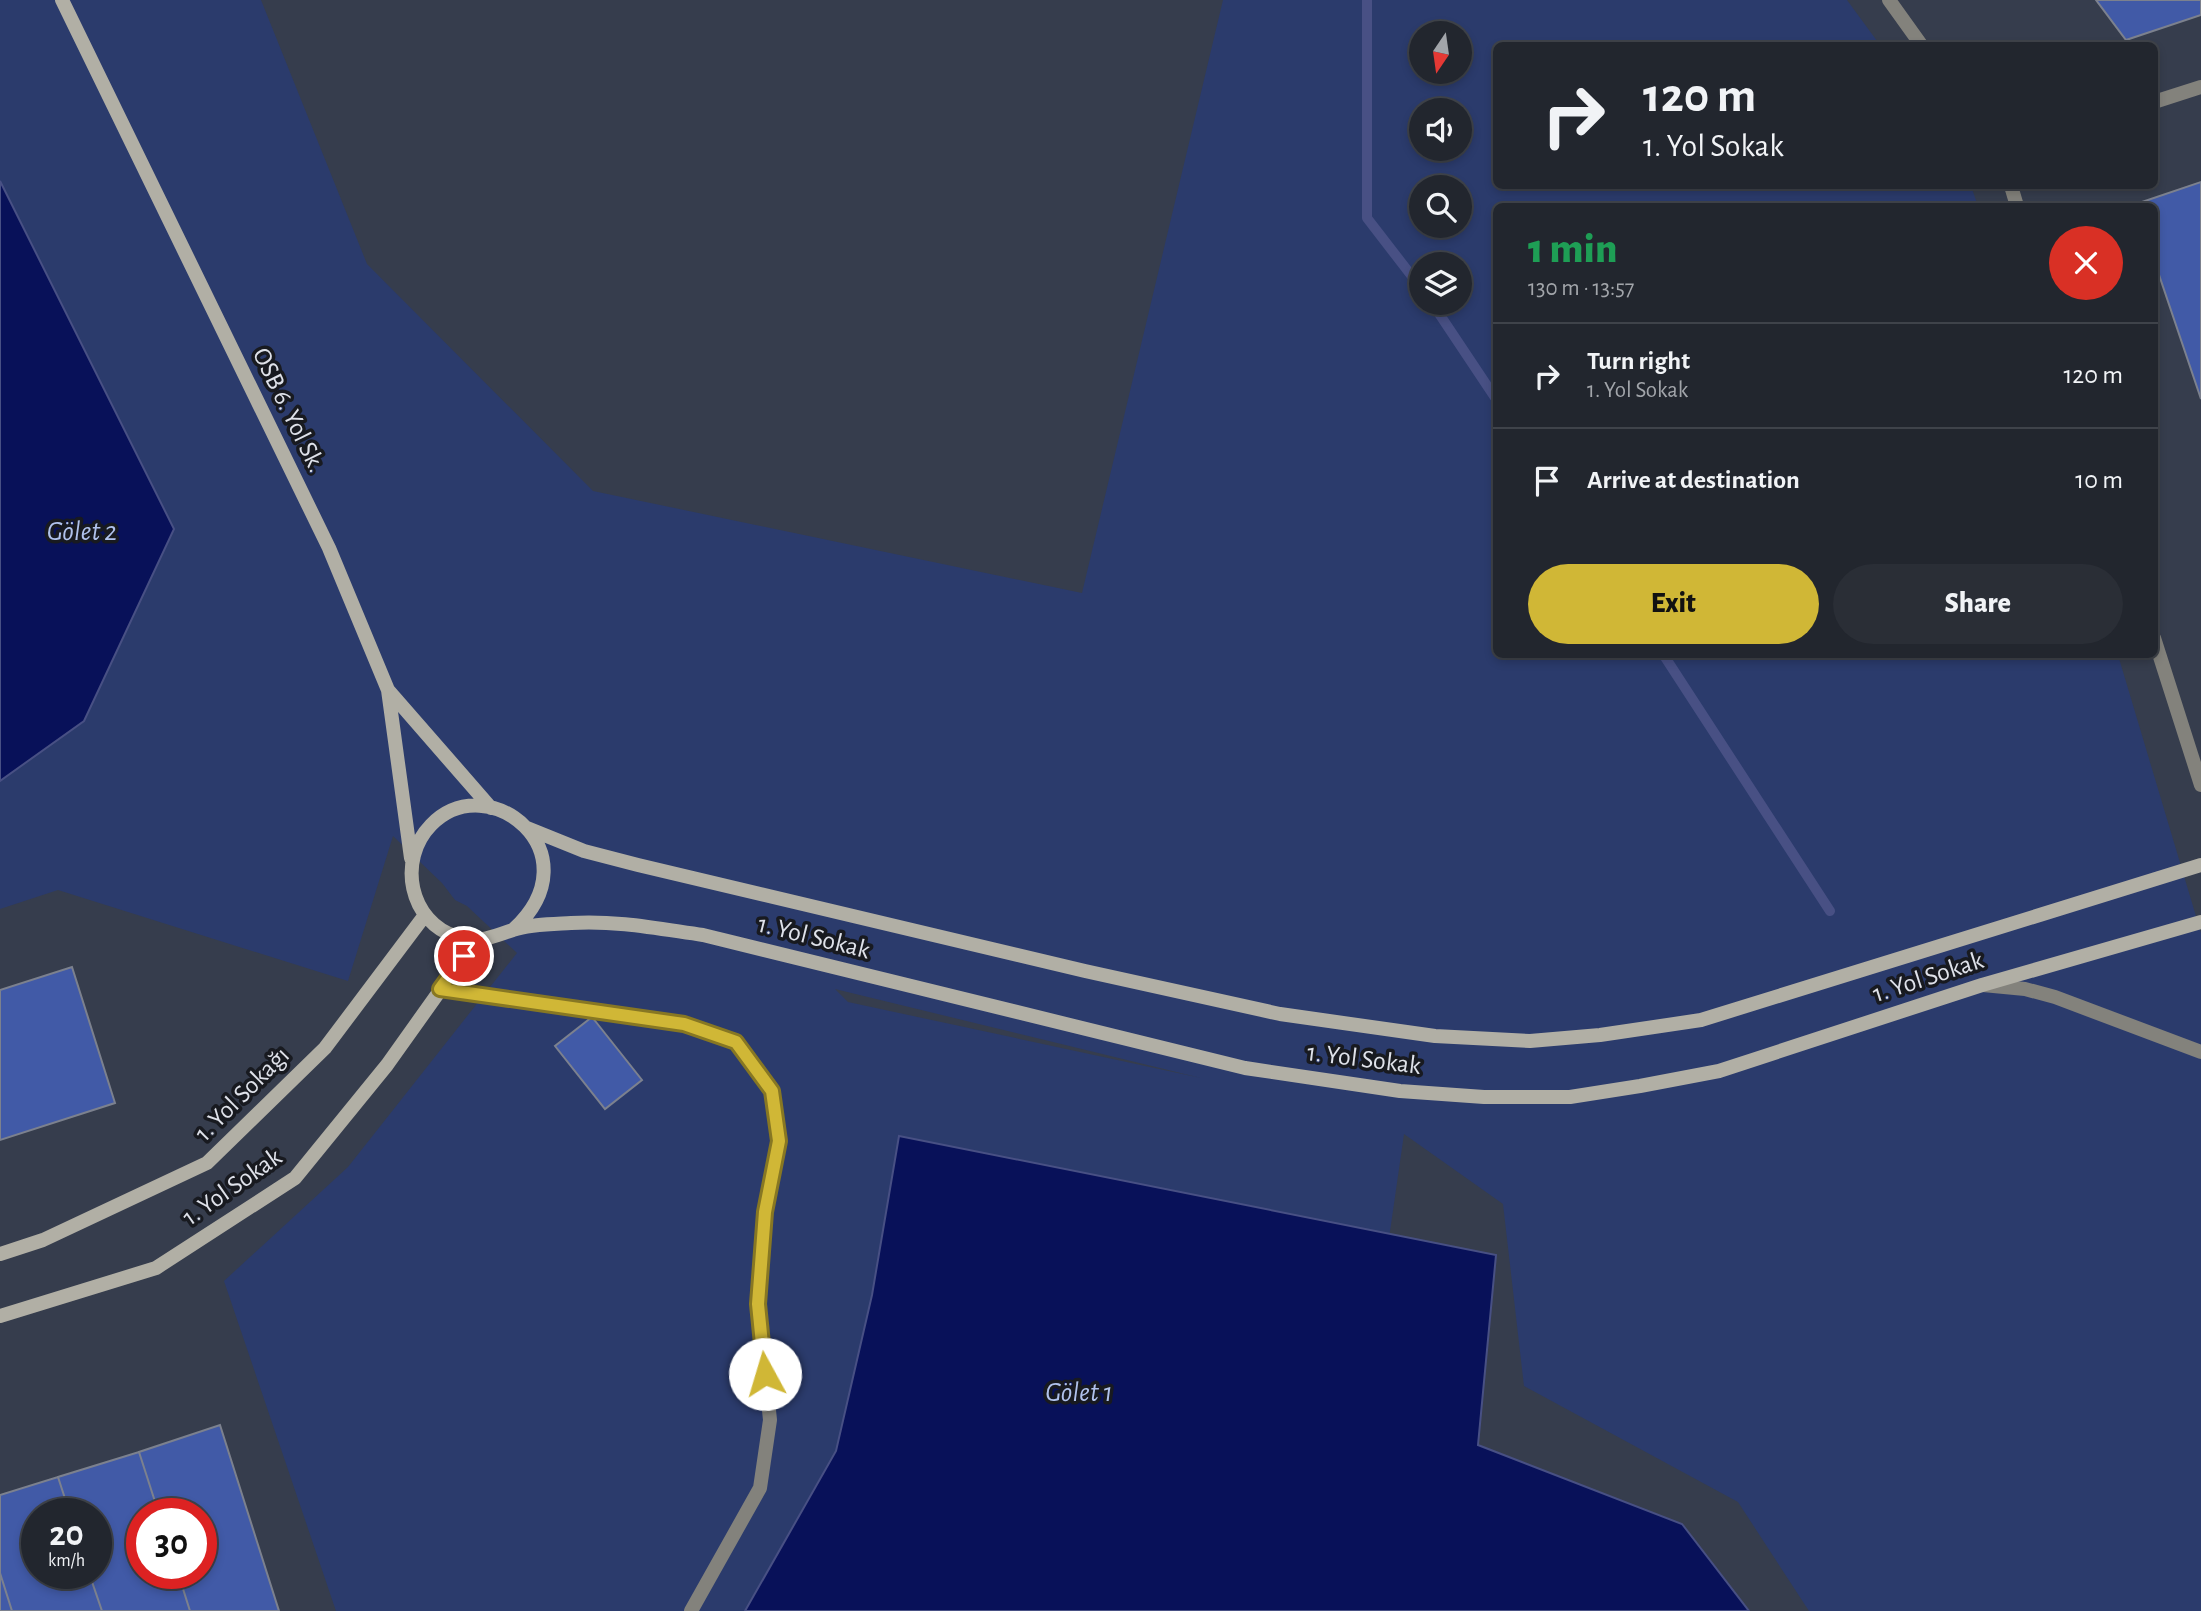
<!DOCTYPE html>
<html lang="en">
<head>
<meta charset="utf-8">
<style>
	:root { --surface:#22262e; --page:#2a2e36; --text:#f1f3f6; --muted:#a2a5aa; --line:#3f434a; --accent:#d0b736 }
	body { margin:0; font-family:"Alegreya Sans",sans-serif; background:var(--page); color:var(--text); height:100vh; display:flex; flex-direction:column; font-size:26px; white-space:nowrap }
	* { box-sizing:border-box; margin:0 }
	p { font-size:23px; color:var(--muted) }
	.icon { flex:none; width:38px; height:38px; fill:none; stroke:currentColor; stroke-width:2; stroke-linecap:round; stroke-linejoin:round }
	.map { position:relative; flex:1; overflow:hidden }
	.drawer { position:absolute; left:1493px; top:203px; width:665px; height:455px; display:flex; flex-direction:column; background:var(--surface); border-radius:10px; box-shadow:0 4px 10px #0003,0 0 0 2px var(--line) }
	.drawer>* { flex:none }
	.guide { position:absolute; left:1493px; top:42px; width:665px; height:147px; border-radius:10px; box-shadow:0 4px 10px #0003,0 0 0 2px var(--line); background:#22262e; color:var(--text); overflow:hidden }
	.needle { width:46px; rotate:193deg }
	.controls { position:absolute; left:1409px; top:21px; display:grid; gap:14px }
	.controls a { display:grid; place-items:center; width:63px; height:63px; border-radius:50%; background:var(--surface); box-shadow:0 4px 10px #0003,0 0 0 2px var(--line); font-size:35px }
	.speed { position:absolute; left:21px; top:1498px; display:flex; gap:14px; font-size:35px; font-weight:700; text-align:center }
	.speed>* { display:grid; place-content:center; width:91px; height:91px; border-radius:50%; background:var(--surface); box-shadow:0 4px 10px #0003,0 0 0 2px var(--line); line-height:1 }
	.speed small { font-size:18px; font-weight:400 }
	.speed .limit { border:10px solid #d22; background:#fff; color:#111 }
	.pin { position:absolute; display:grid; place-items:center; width:60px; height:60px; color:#fff; margin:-30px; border:4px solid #fff; border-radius:50%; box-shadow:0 2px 7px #0007 }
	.me { position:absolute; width:77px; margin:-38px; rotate:354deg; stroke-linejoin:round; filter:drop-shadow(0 0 5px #0008) }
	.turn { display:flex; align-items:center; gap:24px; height:147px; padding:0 35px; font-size:32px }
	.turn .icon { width:91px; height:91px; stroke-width:2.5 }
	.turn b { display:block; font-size:49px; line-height:60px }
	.round { display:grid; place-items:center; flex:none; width:74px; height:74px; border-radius:37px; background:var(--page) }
	.summary { display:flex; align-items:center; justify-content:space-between; height:119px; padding:0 35px }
	h1 { font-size:42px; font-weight:800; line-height:52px; color:#1e9e55 }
	.primary-button { display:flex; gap:14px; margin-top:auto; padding:14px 35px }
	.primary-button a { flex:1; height:80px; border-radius:42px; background:var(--accent); color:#111; font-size:28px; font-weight:800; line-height:80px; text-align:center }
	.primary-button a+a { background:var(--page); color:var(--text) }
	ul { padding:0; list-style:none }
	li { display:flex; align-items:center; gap:21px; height:105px; padding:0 35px; border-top:2px solid var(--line) }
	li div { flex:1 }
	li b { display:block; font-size:26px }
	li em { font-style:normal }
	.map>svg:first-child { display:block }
	.built { fill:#363d4d; fill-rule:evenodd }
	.green { fill:#2b3b6c; fill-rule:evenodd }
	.water { fill:#081159; stroke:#485084; stroke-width:2 }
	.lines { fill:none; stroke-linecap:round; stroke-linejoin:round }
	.stream { stroke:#485084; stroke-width:10 }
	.building { fill:#415aa7; stroke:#7c818e; stroke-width:2 }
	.street { stroke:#83827c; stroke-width:14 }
	.secondary { stroke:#b1afa5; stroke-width:14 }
	.route-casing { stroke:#877723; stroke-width:18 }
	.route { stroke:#d0b736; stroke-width:12 }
	.labels { text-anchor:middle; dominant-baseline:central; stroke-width:7; stroke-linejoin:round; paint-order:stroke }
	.street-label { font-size:26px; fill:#dfe2ea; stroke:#181a20 }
	.water-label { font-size:28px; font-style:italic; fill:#b0c2ec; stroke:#181a20 }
</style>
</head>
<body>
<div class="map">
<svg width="2201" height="1611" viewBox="0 0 2201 1611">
	<rect width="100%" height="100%" fill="#2e333e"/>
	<path class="built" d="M0,0H2201V1611H0ZM1421,33H1460V72H1421ZM1496,46H2154V186H1496ZM1421,110H1460V149H1421ZM1421,187H1460V226H1421ZM1496,206H2154V654H1496ZM1421,264H1460V303H1421ZM37,1514H96V1573H37ZM142,1514H201V1573H142Z"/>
	<path class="green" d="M0,0H261L367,264L593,491L1082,593L1223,0H1847L1880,45L1496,46V186H1971L1978,206H1496V654L2118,655L2201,933V1611H1809L1738,1502L1524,1386L1503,1204L1404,1134L1381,1294L870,1611H336L224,1281L348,1167L517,953L467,906L455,900L442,883L393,836L348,981L58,890L0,909ZM1421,33H1460V72H1421ZM1421,110H1460V149H1421ZM1421,187H1460V226H1421ZM1421,264H1460V303H1421ZM835,989L1201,1078L848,1002Z"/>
	<path class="water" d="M0,181L174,529L84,721L0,781Z
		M899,1136L1496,1255L1478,1445L1682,1524L1749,1611H745L836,1451L872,1295Z"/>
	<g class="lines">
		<path class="stream" d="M1367,0V218L1421,288
			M1432,303L1496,399
			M1663,654L1830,911"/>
	</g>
	<path class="building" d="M2096,0H2201V15L2126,40Z
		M2201,182V399L2154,260V206H2136V204Z
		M72,967L115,1103L0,1140V990Z
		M592,1017L642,1080L605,1109L555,1046Z
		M220,1425L279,1611H190L178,1573H201V1514H159L139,1452Z
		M139,1452L159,1514H142V1573H178L190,1611H102L89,1573H96V1514H70L58,1477Z
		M58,1477L70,1514H37V1573H89L102,1611H12L0,1573V1495Z
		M0,1573L12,1611H0Z"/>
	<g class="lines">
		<path class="street" d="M1889,0L1922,46
			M2154,102L2201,87
			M2011,186L2017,206
			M2154,638L2201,785
			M1983,985L2025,989L2055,997L2201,1052
			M440,989L684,1024L736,1042L773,1092L779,1141L765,1212L758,1304L770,1420L760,1488L691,1611"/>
		<path class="secondary" d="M62,0L329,548L388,690L411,858
			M389,691L491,808
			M527,828L584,851L638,865L1085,971L1280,1014L1435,1036L1530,1041L1600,1035L1701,1020L2201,865
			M514,929C596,853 488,766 431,825C397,860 409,922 457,937C480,944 493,936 513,930C530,924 553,924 571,923C615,920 660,929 703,935L1245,1068L1400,1091L1484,1097H1570L1640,1086L1719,1071L1982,985L2201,922
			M0,1254L43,1240L207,1163L325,1048L425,915
			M0,1316L156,1268L295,1178L387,1065L476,940"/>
	</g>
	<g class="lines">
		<g class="route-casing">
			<path id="route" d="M464,956L440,989L684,1024L736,1042L772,1091L779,1141L765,1212L758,1304L765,1374"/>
		</g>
		<use href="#route" class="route"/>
	</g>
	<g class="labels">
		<g class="street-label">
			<text transform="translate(289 410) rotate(64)">OSB 6. Yol Sk.</text>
			<text transform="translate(814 937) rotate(14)">1. Yol Sokak</text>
			<text transform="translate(1928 977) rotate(-18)">1. Yol Sokak</text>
			<text transform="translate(1364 1059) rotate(7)">1. Yol Sokak</text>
			<text transform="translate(242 1094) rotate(-45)">1. Yol Sokağı</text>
			<text transform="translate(232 1187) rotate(-35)">1. Yol Sokak</text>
		</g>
		<g class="water-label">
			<text x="82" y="532">Gölet 2</text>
			<text x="1079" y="1393">Gölet 1</text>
		</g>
	</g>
</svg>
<div class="controls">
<a><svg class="needle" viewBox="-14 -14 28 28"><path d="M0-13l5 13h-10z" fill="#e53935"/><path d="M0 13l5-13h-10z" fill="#a2a5aa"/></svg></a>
<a><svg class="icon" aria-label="sound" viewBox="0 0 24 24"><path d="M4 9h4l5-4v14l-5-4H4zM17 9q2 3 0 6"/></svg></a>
<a><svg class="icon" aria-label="search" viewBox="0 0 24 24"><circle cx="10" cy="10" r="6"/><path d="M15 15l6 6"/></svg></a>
<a><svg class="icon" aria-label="layers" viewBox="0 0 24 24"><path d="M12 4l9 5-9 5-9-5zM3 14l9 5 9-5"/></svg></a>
</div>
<div class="speed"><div>20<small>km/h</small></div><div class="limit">30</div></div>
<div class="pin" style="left:464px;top:956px;background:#d93025"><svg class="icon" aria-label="arrive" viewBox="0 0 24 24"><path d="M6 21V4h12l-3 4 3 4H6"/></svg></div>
<svg class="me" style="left:765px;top:1374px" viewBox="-20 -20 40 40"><circle r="19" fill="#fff"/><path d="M0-13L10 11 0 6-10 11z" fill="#d0b736"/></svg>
<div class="guide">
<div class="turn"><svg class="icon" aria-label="right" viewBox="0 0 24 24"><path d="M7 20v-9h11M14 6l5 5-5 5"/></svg><div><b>120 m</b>1. Yol Sokak</div></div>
</div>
<section class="drawer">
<div class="summary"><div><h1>1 min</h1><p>130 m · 13:57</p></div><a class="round" style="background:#d93025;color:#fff"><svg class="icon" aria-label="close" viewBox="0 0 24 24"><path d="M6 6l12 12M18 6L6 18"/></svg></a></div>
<ul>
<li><svg class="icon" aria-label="right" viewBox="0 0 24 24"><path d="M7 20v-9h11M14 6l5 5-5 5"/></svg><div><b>Turn right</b><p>1. Yol Sokak</p></div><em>120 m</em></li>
<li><svg class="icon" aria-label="arrive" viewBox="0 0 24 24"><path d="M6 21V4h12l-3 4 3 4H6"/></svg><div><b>Arrive at destination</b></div><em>10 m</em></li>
</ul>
<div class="primary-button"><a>Exit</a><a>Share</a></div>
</section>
</div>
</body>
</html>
